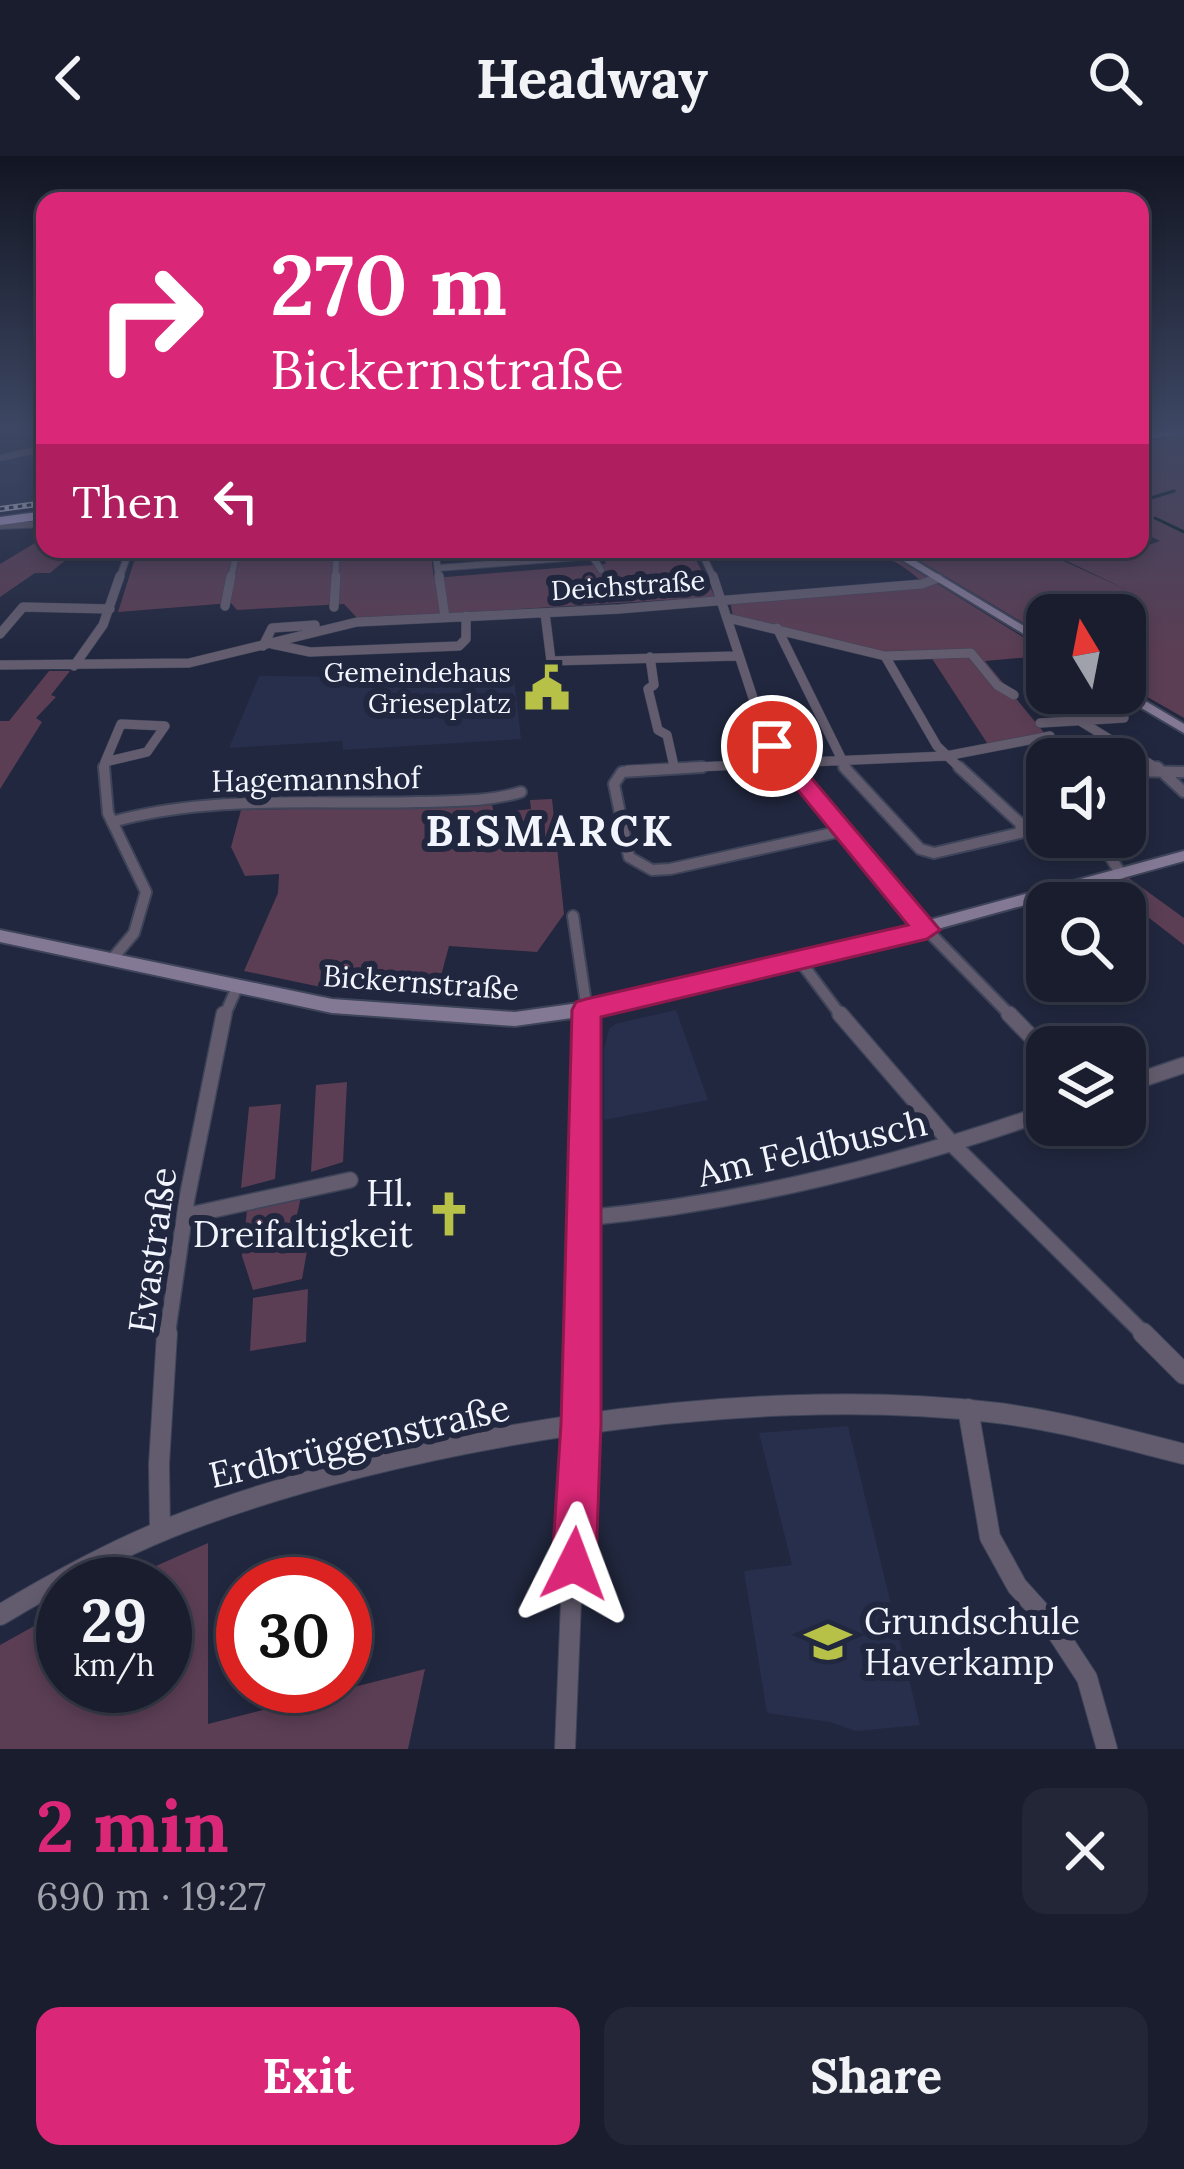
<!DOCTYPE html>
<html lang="en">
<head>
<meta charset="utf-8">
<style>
	:root { --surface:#191d2e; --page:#222636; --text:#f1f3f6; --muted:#9fa2aa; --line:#373b4a; --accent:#db2777 }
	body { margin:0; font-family:Lora,serif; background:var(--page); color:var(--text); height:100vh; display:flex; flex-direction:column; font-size:45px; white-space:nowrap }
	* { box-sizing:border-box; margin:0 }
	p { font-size:39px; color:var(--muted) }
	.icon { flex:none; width:66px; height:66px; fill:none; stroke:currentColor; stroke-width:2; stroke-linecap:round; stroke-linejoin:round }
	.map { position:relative; height:1593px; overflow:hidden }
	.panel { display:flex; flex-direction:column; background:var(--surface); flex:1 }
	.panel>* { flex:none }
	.guide { position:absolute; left:36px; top:36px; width:1113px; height:366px; border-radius:24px; box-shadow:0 6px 18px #0003,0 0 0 3px var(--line); background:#db2777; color:#fff; overflow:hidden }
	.needle { width:78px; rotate:350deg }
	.buttons { position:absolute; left:1026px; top:438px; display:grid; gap:24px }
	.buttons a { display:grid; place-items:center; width:120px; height:120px; border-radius:24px; background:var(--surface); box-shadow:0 6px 18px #0003,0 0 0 3px var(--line); font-size:60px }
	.speed { position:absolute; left:36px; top:1401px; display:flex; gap:24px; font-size:60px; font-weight:700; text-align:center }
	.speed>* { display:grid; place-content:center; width:156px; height:156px; border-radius:50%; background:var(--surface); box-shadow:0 6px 18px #0003,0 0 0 3px var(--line); line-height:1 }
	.speed small { font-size:30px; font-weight:400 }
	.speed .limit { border:18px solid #d22; background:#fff; color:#111 }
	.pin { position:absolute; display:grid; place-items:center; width:102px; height:102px; color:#fff; margin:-51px; border:6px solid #fff; border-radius:50%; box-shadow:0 3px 12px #0007 }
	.me { position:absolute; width:132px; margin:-66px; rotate:3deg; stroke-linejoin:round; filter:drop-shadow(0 0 9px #0008) }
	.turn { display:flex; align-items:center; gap:42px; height:252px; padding:0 36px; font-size:54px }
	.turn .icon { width:156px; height:156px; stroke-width:2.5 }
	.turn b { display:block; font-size:84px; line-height:102px }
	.then { display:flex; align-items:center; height:114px; padding:0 36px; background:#0003; gap:24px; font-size:45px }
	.round { display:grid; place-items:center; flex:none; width:126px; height:126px; border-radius:24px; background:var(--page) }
	.summary { display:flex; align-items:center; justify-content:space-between; height:204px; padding:0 36px }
	h1 { font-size:72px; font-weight:700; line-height:90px; color:var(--accent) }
	.cta { display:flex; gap:24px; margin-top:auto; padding:24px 36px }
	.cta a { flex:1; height:138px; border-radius:24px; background:var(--accent); color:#fff; font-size:48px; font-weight:700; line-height:138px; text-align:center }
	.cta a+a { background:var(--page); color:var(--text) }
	header { display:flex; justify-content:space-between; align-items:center; height:156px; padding:0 36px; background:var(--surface); font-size:54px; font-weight:700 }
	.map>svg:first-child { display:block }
	.built { fill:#282f4c }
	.green { fill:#5b3e54 }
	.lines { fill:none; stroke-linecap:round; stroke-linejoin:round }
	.stream { stroke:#001b1f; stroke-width:3 }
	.street-far4-casing { stroke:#3e4459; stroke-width:8 }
	.street-far3-casing { stroke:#3e4459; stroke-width:10 }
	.street-far2-casing { stroke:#3e4459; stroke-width:14 }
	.street-far1-casing { stroke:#3e4459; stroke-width:18 }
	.street-casing { stroke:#3e4459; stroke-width:22 }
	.secondary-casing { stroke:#3e4459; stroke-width:4 }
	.highway-casing { stroke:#3e4459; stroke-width:3 }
	.street-far4 { stroke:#635c6e; stroke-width:6 }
	.street-far3 { stroke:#635c6e; stroke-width:9 }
	.street-far2 { stroke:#635c6e; stroke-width:10 }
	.street-far1 { stroke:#635c6e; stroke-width:15 }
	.street { stroke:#635c6e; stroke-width:20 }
	.secondary { fill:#847995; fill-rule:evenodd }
	.highway { fill:#b4a3ce; fill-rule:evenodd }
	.rail-casing { stroke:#c1c5d1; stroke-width:6 }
	.rail { stroke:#21273e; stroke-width:3; stroke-dasharray:4.5; stroke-linecap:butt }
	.route { fill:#db2777; stroke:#8e194d; stroke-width:3 }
	.labels { text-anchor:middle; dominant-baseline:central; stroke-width:12; stroke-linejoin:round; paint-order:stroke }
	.far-street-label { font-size:27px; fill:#f2f5fe; stroke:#21273e }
	.far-poi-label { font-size:27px; fill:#f2f5fe; stroke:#21273e; text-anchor:end }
	.street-label { font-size:30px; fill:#f2f5fe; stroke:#21273e }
	.near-street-label { font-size:36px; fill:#f2f5fe; stroke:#21273e }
	.near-poi-label { font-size:36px; fill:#f2f5fe; stroke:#21273e; text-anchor:end }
	.district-label { font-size:42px; font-weight:bold; letter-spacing:3px; fill:#f2f5fe; stroke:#21273e }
</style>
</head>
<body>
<header><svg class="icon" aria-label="back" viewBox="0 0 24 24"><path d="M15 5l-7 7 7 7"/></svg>Headway<svg class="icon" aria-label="search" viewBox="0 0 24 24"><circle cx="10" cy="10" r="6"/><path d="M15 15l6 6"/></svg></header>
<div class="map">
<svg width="1184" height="1593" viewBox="0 0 1184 1593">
	<rect width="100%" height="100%" fill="#21273e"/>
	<path class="built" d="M45,296V351L0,357V307Z
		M259,520L514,522L521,583L343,594L342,585L229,592Z
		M676,854L708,944L604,964V894L609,873L615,868Z
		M848,1270L920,1569L856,1575L830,1566L767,1557L744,1415L792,1409L759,1277Z"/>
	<path class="green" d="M1184,278V562L1125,528V459H1047V481L900,393H1037L1125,433L1042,393L1134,394L1160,385L1140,375V356L1152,348L1140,345V284Z
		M45,381V393H79L50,417H35L0,441V408Z
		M138,393H430L434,422L606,408L602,394L634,393L640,401L693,398L715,441L358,463L344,448L237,454L231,447L118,456Z
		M834,393H881L1047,496V504L1042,500L985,505L1046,579L989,590L929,498H888L733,461L730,444L920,424C880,389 878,407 834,393Z
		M49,515H70L51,539L56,541L36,562L42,566L0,633V565H9Z
		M552,643L564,758L537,796L449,790L435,842L354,838L244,815L278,737L279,718L245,720L231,691L241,654L492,649L494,657L531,653L530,644Z
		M1126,720L1184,762V789L1104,727Z
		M347,926L343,1006L311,1016L316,929Z
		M281,948L275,1023L241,1032L249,951Z
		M301,1041L295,1068L308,1089L302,1123L253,1134L242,1100L247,1054Z
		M308,1133L306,1186L250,1195L253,1142Z
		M208,1387V1568L425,1513L408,1593H0V1489L63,1454V1530H165V1428H115Z"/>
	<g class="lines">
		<path class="stream" d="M1144,344L1174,335
			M1155,362L1184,376"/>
		<g class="street-far4-casing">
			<path id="street-far4" d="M0,302L45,292
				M0,370L45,368
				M435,393L439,423
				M700,393L714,423
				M438,412L592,400L601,414
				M119,423L130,393
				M231,423L237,393
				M335,423L337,393"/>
		</g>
		<g class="street-far3-casing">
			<path id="street-far3" d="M439,420L445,461
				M713,420L758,557L789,614
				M225,450L231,420
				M334,451L336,420
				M545,457L551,505L736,500
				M728,462L885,500L971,497L997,529L1014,539
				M777,472L847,614
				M0,478L23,451L110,453
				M272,488L310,496L459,490L466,483V460
				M263,490L272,472L315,469
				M885,500L937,590L962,614
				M650,501L654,529L648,533L658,574L667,579L674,610
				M0,509L189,507L357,466L619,453L922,428L938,422
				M74,510L103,469L120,420
				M1080,565L1160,614
				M1040,567L1124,562
				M121,568L165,570L147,596L105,606Z
				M104,614L105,606
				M628,614L946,600L1050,580"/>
		</g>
		<g class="street-far2-casing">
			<path id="street-far2" d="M104,611L108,657L146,736L134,777L113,802
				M702,611L622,616L614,628L629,701L652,714L670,713L842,675
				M786,611L927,774L1012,861
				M844,611L920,693L934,697L1020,677L1021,668L959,611
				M1157,611L1184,636
				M1125,615L1184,616
				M112,666C213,638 315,649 419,646C453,645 488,646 521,636
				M1098,681L1121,718
				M573,760L588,861
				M800,805L842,861
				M224,861L238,829"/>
		</g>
		<g class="street-far1-casing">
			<path id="street-far1" d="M840,858L954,990L1146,1180
				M1009,858L1047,897
				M1125,929L1184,909
				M185,1060L350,1024
				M584,1062C744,1047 896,1009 1047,956
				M167,1180L187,1042L224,858
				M582,1180L588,858"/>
		</g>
		<g class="street-casing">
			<path id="street" d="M1143,1177L1184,1218
				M968,1253L990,1381L1017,1430L1053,1470L1087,1522L1107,1593
				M160,1374L159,1308L167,1177
				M0,1459C55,1426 110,1396 169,1372C395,1282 747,1227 989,1256C1055,1263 1120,1282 1184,1298
				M565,1593L582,1177"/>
		</g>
		<g class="secondary-casing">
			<path id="secondary" d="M884,393H896L1047,484V492Z
				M1125,533L1184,568V577L1121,540L1119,537H1125Z
				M1184,695V705L800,811L586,860L515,870L332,857L0,786V774L332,843L515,856L586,846L800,799Z"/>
		</g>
		<g class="highway-casing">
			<path id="highway" d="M1169,274H1184V278L1140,284V278Z
				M45,355V363L0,369V361Z"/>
		</g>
		<use href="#street-far4" class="street-far4"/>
		<use href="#street-far3" class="street-far3"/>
		<use href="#street-far2" class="street-far2"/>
		<use href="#street-far1" class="street-far1"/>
		<use href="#street" class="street"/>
		<use href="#secondary" class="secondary"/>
		<use href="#highway" class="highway"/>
		<g class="rail-casing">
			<path id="rail" d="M0,353L45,347"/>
		</g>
		<use href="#rail" class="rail"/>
	</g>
	<linearGradient id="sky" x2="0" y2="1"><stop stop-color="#121522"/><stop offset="0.55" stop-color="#3d4763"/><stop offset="1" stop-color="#3d4763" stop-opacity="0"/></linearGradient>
	<rect width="1184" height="497" fill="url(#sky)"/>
	<path class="route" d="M772,583L780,585L940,774L927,783L601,861V1268L596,1408L590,1423L574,1429L559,1423L552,1408L561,1268L572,854L576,846L586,843L908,769L765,594V585Z"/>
	<defs>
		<g id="civic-bare" transform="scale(3.6)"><path d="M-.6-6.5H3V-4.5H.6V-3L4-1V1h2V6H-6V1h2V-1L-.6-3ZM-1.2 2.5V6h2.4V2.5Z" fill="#b7c148" stroke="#21273e" stroke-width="2.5" paint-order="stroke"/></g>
		<g id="church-bare" transform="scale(3.6)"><path d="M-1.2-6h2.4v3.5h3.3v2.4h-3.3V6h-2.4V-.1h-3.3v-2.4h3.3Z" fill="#b7c148" stroke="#21273e" stroke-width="2.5" paint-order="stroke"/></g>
		<g id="school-bare" transform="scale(3.6)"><path d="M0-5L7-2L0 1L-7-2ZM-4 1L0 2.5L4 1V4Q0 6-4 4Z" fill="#b7c148" stroke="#21273e" stroke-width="2.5" paint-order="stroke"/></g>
	</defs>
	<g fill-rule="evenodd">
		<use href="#civic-bare" x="547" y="532"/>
		<use href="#church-bare" x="449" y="1058"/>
		<use href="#school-bare" x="828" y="1486"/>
	</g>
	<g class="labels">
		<g class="far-street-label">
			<text transform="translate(628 429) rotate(-4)">Deichstraße</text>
		</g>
		<g class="far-poi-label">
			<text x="511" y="516">Gemeindehaus<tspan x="511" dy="31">Grieseplatz</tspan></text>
		</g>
		<g class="street-label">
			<text transform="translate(316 623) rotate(-1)">Hagemannshof</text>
			<text transform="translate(421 826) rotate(4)">Bickernstraße</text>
		</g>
		<g class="near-street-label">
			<text transform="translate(812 992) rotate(-13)">Am Feldbusch</text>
			<text transform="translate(152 1094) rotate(-82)">Evastraße</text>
			<text transform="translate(359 1285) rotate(-13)">Erdbrüggenstraße</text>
		</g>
		<g class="near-poi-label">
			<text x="413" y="1037">Hl.<tspan x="413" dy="41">Dreifaltigkeit</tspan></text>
			<text x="864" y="1465" text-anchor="start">Grundschule<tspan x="864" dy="41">Haverkamp</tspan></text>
		</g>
		<g class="district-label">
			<text x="550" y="675">BISMARCK</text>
		</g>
	</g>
</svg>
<div class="buttons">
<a><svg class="needle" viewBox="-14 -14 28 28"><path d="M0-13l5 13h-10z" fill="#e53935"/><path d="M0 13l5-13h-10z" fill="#9fa2aa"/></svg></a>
<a><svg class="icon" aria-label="sound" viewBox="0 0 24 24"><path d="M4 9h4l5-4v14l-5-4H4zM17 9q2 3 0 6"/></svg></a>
<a><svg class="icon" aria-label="search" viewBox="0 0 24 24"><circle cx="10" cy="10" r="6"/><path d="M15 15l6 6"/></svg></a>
<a><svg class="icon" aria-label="layers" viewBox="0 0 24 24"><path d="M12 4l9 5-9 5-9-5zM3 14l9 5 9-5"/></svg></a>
</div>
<div class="speed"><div>29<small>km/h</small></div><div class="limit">30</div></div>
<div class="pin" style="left:772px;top:590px;background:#d93025"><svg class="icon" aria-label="arrive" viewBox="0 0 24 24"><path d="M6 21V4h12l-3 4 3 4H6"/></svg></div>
<svg class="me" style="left:574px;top:1408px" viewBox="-20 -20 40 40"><path d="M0-17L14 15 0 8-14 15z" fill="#db2777" stroke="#fff" stroke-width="4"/></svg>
<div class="guide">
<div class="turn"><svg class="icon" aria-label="right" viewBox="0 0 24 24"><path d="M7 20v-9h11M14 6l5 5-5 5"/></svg><div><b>270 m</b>Bickernstraße</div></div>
<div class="then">Then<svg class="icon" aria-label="left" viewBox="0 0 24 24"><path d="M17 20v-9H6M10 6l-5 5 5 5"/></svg></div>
</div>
</div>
<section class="panel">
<div class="summary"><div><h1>2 min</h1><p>690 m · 19:27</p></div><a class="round"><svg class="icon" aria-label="close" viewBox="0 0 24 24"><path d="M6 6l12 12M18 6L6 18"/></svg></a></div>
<div class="cta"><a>Exit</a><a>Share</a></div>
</section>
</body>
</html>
